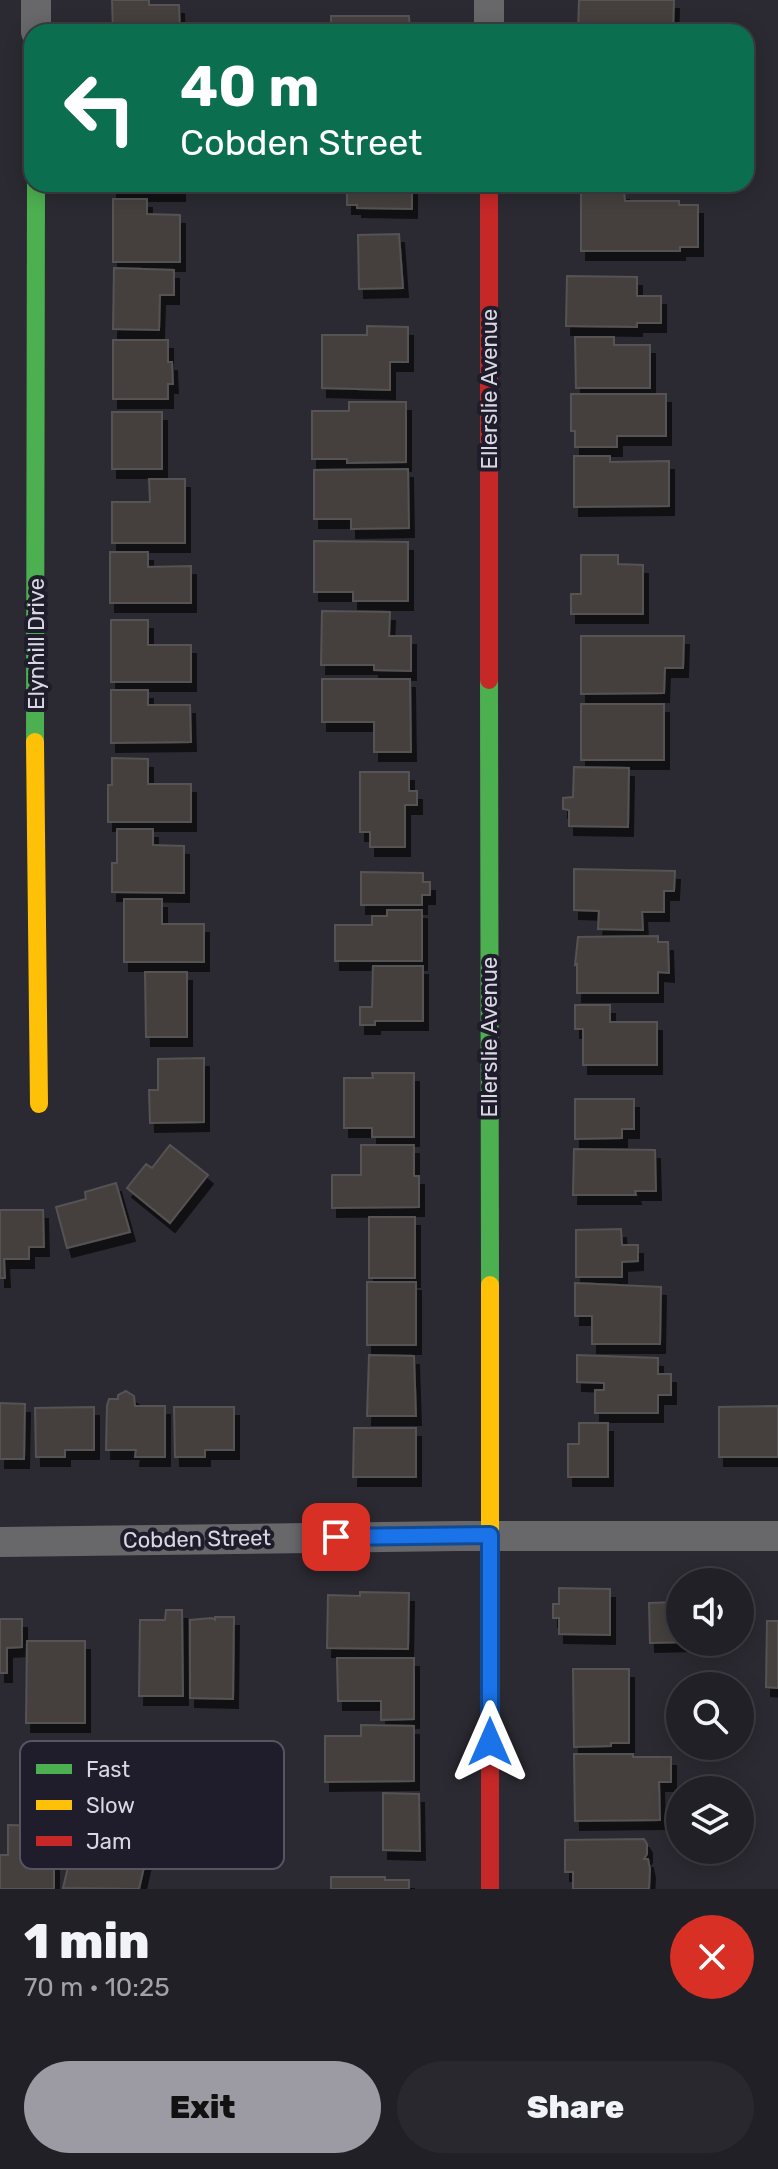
<!DOCTYPE html>
<html lang="en">
<head>
<meta charset="utf-8">
<style>
	:root { --surface:#202026; --page:#28282e; --text:#f1f3f6; --muted:#a2a3a7; --line:#3d3e43; --accent:#9c9ba4 }
	body { margin:0; font-family:Rubik,sans-serif; background:var(--page); color:var(--text); height:100vh; display:flex; flex-direction:column; font-size:30px; white-space:nowrap }
	* { box-sizing:border-box; margin:0 }
	p { font-size:26px; color:var(--muted) }
	.icon { flex:none; width:44px; height:44px; fill:none; stroke:currentColor; stroke-width:2; stroke-linecap:round; stroke-linejoin:round }
	.map { position:relative; height:1889px; overflow:hidden }
	.panel { display:flex; flex-direction:column; background:var(--surface); flex:1 }
	.panel>* { flex:none }
	.banner { position:absolute; left:24px; top:24px; width:730px; height:168px; border-radius:24px; box-shadow:0 4px 20px #0003,0 0 0 2px var(--line); background:#0b6e4f; color:#fff; overflow:hidden }
	.controls { position:absolute; left:666px; top:1568px; display:grid; gap:16px }
	.controls a { display:grid; place-items:center; width:88px; height:88px; border-radius:50%; background:var(--surface); box-shadow:0 4px 20px #0003,0 0 0 2px var(--line); font-size:40px }
	.pin { position:absolute; display:grid; place-items:center; width:68px; height:68px; color:#fff; margin:-34px; border-radius:16px; box-shadow:0 4px 12px #0006 }
	.me { position:absolute; width:88px; margin:-44px; rotate:0deg; stroke-linejoin:round; filter:drop-shadow(0 0 6px #0008) }
	.turn { display:flex; align-items:center; gap:28px; height:168px; padding:0 24px; font-size:36px }
	.turn .icon { width:104px; height:104px; stroke-width:2.5 }
	.turn b { display:block; font-size:56px; line-height:68px }
	.round { display:grid; place-items:center; flex:none; width:84px; height:84px; border-radius:42px; background:var(--page) }
	.overview { display:flex; align-items:center; justify-content:space-between; height:136px; padding:0 24px }
	h1 { font-size:48px; font-weight:800; line-height:60px }
	.cta { display:flex; gap:16px; margin-top:auto; padding:16px 24px }
	.cta a { flex:1; height:92px; border-radius:48px; background:var(--accent); color:#111; font-size:32px; font-weight:800; line-height:92px; text-align:center }
	.cta a+a { background:var(--page); color:var(--text) }
	.map>svg:first-child { display:block }
	.building { fill:#45413c; stroke:#545253; stroke-width:2; filter:url(#shadow) }
	.lines { fill:none; stroke-linecap:round; stroke-linejoin:round }
	.street { stroke:#68686b; stroke-width:30 }
	.fast { stroke:#4caf50; stroke-width:18 }
	.slow { stroke:#ffc107; stroke-width:18 }
	.jam { stroke:#c62828; stroke-width:18 }
	.route-casing { stroke:#114b97; stroke-width:20 }
	.route { stroke:#1a73e8; stroke-width:14 }
	.labels { text-anchor:middle; dominant-baseline:central; stroke-width:8; stroke-linejoin:round; paint-order:stroke }
	.street-label { font-size:22px; fill:#d9d8e2; stroke:#1f1d2b }
	.key { fill:#1f1d2b; stroke:#575562; stroke-width:2 }
	.key-label { font-size:22px; fill:#d9d8e2 }
</style>
</head>
<body>
<div class="map">
<svg width="778" height="1889" viewBox="0 0 778 1889">
	<defs>
		<filter id="shadow"><feDropShadow dx="5" dy="9" stdDeviation="0" flood-color="#0009"/></filter>
	</defs>
	<rect width="100%" height="100%" fill="#2b2a32"/>
	<path class="building" d="M112,0H149V5H179L180,32H113Z
		M579,0H674L673,32H578Z
		M331,16H409L410,32H331Z
		M112,184H180V192H112Z
		M347,184H412V209L357,208V205H347Z
		M581,188H614V192L624,191L625,201H679V205H698V247H680V251H581Z
		M113,199H147V214L180,215V262H113Z
		M399,234L403,288L359,289L358,235Z
		M114,268L174,270V295H160L159,330L113,329Z
		M567,276L637,277V296H661V323H637V327L566,326Z
		M367,326L408,327V362H390V390L322,388V335H367Z
		M575,337H614V345H650V388H576Z
		M113,340H168V362H172L173,384H168V399H113Z
		M571,394H666V436H617V447H575V431H571Z
		M349,402H406V462L347,463V459H312V411H349Z
		M112,412H162V469H112Z
		M574,456H610V462L669,461V506L574,507Z
		M408,469L409,528L351,529V519H314V470Z
		M149,479H185V543H112V502H150Z
		M314,541L408,542V601H353V592H314Z
		M110,552H148V567L191,566V603H110Z
		M581,555H618V564L643,565V614H571V594H581Z
		M322,611L390,612L389,636H411V671L374,670V665H321Z
		M111,620H148V645H191V682H111Z
		M581,636H684L683,668H665L664,693L581,694Z
		M322,679H410L411,752H374V722H322Z
		M111,690H148V705H190L191,742L111,743Z
		M581,704H664V760H581Z
		M112,758L148,759V784H191V822H108V785H112Z
		M574,767L629,768L628,827L569,826V810L563,809V798L573,797Z
		M360,772H409V791H417V805H405V847H370V832H360Z
		M117,829H153V845L184,846V893L112,892V863H117Z
		M574,869L675,871L674,891H664V912H642L643,930L598,929L599,911L574,910Z
		M361,872L423,873V882H430V895H422V905H361Z
		M124,899H162V924H204V962H124Z
		M387,910H422V961H335V925H372V916H387Z
		M658,936V942H668L669,973L658,972V993H577V964L575,965L578,937Z
		M373,966H423V1021H375V1025H360V1007H372Z
		M145,972H187V1037H146Z
		M575,1005H610V1022H657V1065H583V1029H575Z
		M204,1058V1122L150,1123L149,1090H158V1059Z
		M372,1073H414V1137H372V1128H344V1078H373Z
		M575,1099H634V1129H622V1138L575,1139Z
		M170,1145L208,1175L170,1223L127,1188L146,1164L152,1168Z
		M361,1145H414V1176H419V1207L332,1208V1175H361Z
		M574,1149L655,1150L656,1191H635L636,1195H573Z
		M116,1183L130,1232L67,1248L56,1207L86,1199L85,1192Z
		M0,1210H43L44,1247H29V1259H4L5,1278H0Z
		M369,1217H415V1278H369Z
		M621,1229L622,1245H638V1261L622,1262V1277H576V1230Z
		M367,1282H416V1345H367Z
		M575,1283L661,1287L660,1344H592V1316H575Z
		M369,1355L414,1356L416,1416H367Z
		M577,1355L658,1358V1374H671V1395H658V1413H595V1390H604V1383L577,1382Z
		M126,1391L134,1396L135,1406H165V1457H135L136,1450H106L107,1406L109,1399H118V1395Z
		M0,1403L25,1404L24,1459H0Z
		M778,1406V1457H719V1407Z
		M94,1407V1450H65V1457H36L35,1408Z
		M174,1407H234V1450H205V1457H175Z
		M579,1423H608V1477H568V1444H579Z
		M354,1428H416V1477H353Z
		M559,1588L610,1589V1635L559,1634V1618H553V1604H559Z
		M360,1592L409,1593L408,1649L327,1648L328,1595L360,1596Z
		M680,1602V1642H689L650,1643L649,1603Z
		M166,1610H182L183,1696H139L140,1620H165Z
		M215,1617H234L233,1699L190,1698V1620L212,1618L215,1620Z
		M0,1619H22V1647L7,1648V1673H0Z
		M767,1621H778V1688L766,1687Z
		M27,1641H85V1723H26Z
		M337,1658H414V1719L381,1720V1701H338Z
		M573,1669H629V1743H611V1746L574,1747Z
		M361,1725L414,1726V1781L325,1782V1736H361Z
		M574,1754H633V1757H671V1782H659L660,1820L575,1821Z
		M383,1793L419,1794L420,1851L383,1850Z
		M8,1825L54,1826V1889H0V1855H8Z
		M78,1825L150,1841L139,1889L63,1888Z
		M644,1839L647,1844V1854L644,1859H648L650,1869L649,1889H573V1872H565V1840Z
		M331,1877H385V1880H409V1889H331Z"/>
	<g class="lines">
		<path class="street" d="M36,0V32
			M489,0V32
			M0,1542L459,1536H778"/>
		<path class="fast" d="M489,680L490,1285
			M35,742L36,184"/>
		<path class="slow" d="M35,742L39,1104
			M490,1285V1633"/>
		<path class="jam" d="M489,184V680
			M490,1633V1889"/>
	</g>
	<g class="lines">
		<g class="route-casing">
			<path id="route" d="M336,1537L490,1535V1742"/>
		</g>
		<use href="#route" class="route"/>
	</g>
	<g class="labels">
		<g class="street-label">
			<text transform="translate(489 389) rotate(-90)">Ellerslie Avenue</text>
			<text transform="translate(36 644) rotate(-90)">Elynhill Drive</text>
			<text transform="translate(489 1037) rotate(-90)">Ellerslie Avenue</text>
			<text transform="translate(197 1539) rotate(-1)">Cobden Street</text>
		</g>
	</g>
	<rect x="20" y="1741" width="264" height="128" rx="12" class="key"/>
	<rect x="36" y="1764" width="36" height="10" fill="#4caf50"/>
	<rect x="36" y="1800" width="36" height="10" fill="#ffc107"/>
	<rect x="36" y="1836" width="36" height="10" fill="#c62828"/>
	<g class="key-label">
		<text x="86" y="1777">Fast</text>
		<text x="86" y="1813">Slow</text>
		<text x="86" y="1849">Jam</text>
	</g>
</svg>
<div class="controls">
<a><svg class="icon" aria-label="sound" viewBox="0 0 24 24"><path d="M4 9h4l5-4v14l-5-4H4zM17 9q2 3 0 6"/></svg></a>
<a><svg class="icon" aria-label="search" viewBox="0 0 24 24"><circle cx="10" cy="10" r="6"/><path d="M15 15l6 6"/></svg></a>
<a><svg class="icon" aria-label="layers" viewBox="0 0 24 24"><path d="M12 4l9 5-9 5-9-5zM3 14l9 5 9-5"/></svg></a>
</div>
<div class="pin" style="left:336px;top:1537px;background:#d93025"><svg class="icon" aria-label="arrive" viewBox="0 0 24 24"><path d="M6 21V4h12l-3 4 3 4H6"/></svg></div>
<svg class="me" style="left:490px;top:1742px" viewBox="-20 -20 40 40"><path d="M0-17L14 15 0 8-14 15z" fill="#1a73e8" stroke="#fff" stroke-width="4"/></svg>
<div class="banner">
<div class="turn"><svg class="icon" aria-label="left" viewBox="0 0 24 24"><path d="M17 20v-9H6M10 6l-5 5 5 5"/></svg><div><b>40 m</b>Cobden Street</div></div>
</div>
</div>
<section class="panel">
<div class="overview"><div><h1>1 min</h1><p>70 m · 10:25</p></div><a class="round" style="background:#d93025;color:#fff"><svg class="icon" aria-label="close" viewBox="0 0 24 24"><path d="M6 6l12 12M18 6L6 18"/></svg></a></div>
<div class="cta"><a>Exit</a><a>Share</a></div>
</section>
</body>
</html>
